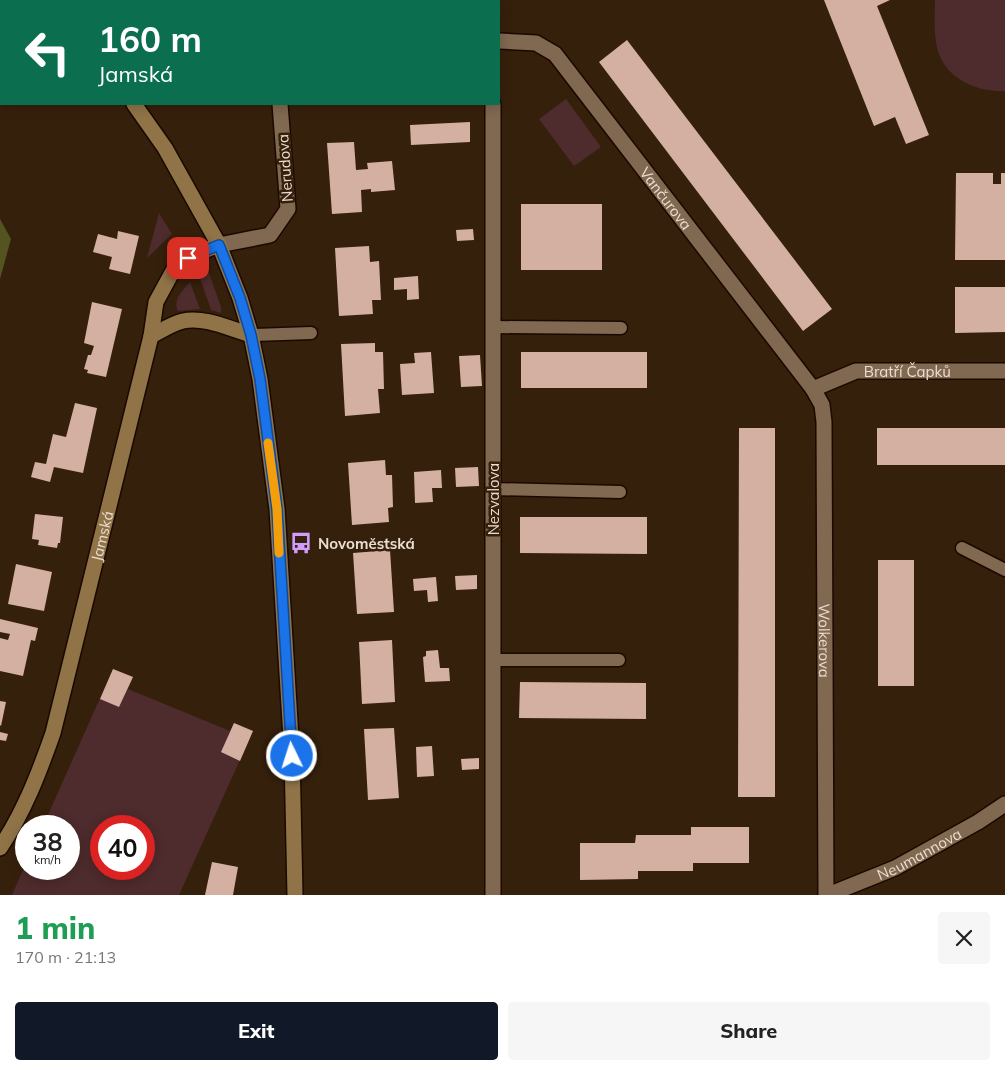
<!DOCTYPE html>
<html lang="en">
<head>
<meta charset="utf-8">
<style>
	:root { --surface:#fff; --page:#f6f6f6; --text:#222; --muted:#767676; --accent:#111827 }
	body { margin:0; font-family:Mulish,sans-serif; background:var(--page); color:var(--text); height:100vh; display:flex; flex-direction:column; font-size:19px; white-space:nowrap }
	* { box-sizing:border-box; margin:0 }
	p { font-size:16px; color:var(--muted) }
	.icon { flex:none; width:28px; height:28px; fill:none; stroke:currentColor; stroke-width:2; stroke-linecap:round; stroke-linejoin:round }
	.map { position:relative; height:895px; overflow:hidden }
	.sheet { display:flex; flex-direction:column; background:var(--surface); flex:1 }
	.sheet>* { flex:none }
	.top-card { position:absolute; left:0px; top:0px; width:500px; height:105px; box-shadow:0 2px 12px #0003; background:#0b6e4f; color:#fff; overflow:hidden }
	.speed { position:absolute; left:15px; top:815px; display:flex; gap:10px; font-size:25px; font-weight:700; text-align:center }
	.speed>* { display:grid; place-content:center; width:65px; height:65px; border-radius:50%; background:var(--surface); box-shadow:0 2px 12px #0003; line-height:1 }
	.speed small { font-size:12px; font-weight:400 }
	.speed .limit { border:8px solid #d22; background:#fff; color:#111 }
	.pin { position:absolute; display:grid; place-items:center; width:42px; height:42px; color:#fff; margin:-21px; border-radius:10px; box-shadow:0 2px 8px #0006 }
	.me { position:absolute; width:55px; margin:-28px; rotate:356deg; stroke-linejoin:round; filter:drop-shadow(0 0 4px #0008) }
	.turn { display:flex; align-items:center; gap:18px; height:105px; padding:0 15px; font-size:22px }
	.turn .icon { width:65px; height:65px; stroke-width:2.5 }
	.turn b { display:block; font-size:35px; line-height:42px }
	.round { display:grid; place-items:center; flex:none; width:52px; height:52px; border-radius:5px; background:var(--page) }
	.head { display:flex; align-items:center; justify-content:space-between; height:85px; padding:0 15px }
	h1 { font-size:30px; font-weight:800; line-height:38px; color:#1e9e55 }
	.button { display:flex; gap:10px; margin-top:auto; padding:10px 15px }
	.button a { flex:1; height:58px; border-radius:5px; background:var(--accent); color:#fff; font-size:20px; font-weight:800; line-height:58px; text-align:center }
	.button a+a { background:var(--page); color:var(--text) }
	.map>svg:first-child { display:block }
	.green { fill:#4e2b2c; fill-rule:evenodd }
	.water { fill:#53541f }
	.building { fill:#d4b0a3 }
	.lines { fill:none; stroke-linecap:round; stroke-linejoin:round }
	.lane-casing { stroke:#1b0900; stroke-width:15 }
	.street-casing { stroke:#1b0900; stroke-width:18 }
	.secondary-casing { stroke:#1b0900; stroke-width:18 }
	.lane { stroke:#806851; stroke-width:12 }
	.street { stroke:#806851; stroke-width:15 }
	.secondary { stroke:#907448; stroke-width:15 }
	.route-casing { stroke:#114b97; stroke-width:12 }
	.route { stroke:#1a73e8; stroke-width:9 }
	.slow { stroke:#f59e0b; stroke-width:9 }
	.labels { text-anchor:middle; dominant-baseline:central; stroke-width:5; stroke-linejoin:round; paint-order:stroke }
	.street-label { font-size:15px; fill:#ebddd1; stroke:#35200b }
	.poi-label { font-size:15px; font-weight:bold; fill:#ebddd1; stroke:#35200b; text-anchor:start }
</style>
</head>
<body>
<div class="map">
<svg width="1005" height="895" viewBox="0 0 1005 895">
	<rect width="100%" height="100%" fill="#35200b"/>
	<path class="green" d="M935,0H1005V91C979,92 949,81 939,54C933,37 935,17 935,0Z
		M566,99L601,147L574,166L539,119Z
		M159,213L172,234L147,258Z
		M203,272L209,273L221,307V313L211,310L199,275Z
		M190,282L200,309L178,311C172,300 183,290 190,282Z
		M113,669L133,677L128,689L230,731L234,723L253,731L179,895H12L26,863V869H69V826H43ZM101,826H144V869H101Z"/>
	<path class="water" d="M0,219L11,239L0,279Z"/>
	<path class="building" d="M824,0H890L877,6L929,135L906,144L895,117L874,126Z
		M627,40L832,309L803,331L599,62Z
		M470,122V142L411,145L410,125Z
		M354,142L356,170L368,169L367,163L392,161L395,190L371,192V189L361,190L362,212L332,214L327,143Z
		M956,173H993V184H1001V173H1005V260H955Z
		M521,204H602V270H521Z
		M473,229L474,240L457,241L456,230Z
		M118,231L139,236L130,274L109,269L112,257L93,252L98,234L117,239Z
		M369,246L370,262L379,261L381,300H372L373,314L339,316L335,248Z
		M418,276L419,299L407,300V289L394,290V278Z
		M955,287H1005V332L955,333Z
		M92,302L122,309L106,377L87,373L88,370L84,369L88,355H91L94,346L84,343Z
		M375,343V352H383L384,389H378L380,413L345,416L341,344Z
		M431,352L434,393L402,395L400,364L415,363L414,353Z
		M521,352H647V388H521Z
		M480,355L482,386L461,387L459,356Z
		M75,403L97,408L83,473L54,467L50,482L31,477L35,462L46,464L53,434L66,437Z
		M739,428H775V797H738Z
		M877,428H1005V465H877Z
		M385,460L386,475H392L393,507L388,508L389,522L352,525L348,463Z
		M478,467L479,486L456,487L455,468Z
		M441,470L442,488H432L433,502L415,503L414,472Z
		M35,514L63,517L60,543H58L57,548L38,545L39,540L32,539Z
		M520,517H647V554L520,553Z
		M390,550L394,612L357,614L353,553Z
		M878,560H914V686H878Z
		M16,564L52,572L44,611L8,604Z
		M477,575V589L456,590L455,576Z
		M436,577L438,601L428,602L427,590L414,591L413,579Z
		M0,619L38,628L35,641L31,640L23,676L0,671V638L8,640L10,634L0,632Z
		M392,640L395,702L362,704L359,642Z
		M438,650L440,668H449L450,681L425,682L423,657L426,656V651Z
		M113,669L133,677L119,707L100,699Z
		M520,682L646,683V719L519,718Z
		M0,701L6,702L1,726L0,725Z
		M234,723L253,731L240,761L221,752Z
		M394,728L399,798L368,800L364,729Z
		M0,732L8,734L6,741L0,740Z
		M432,746L434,776L417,777L416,747Z
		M479,758V769L462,770L461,759Z
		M691,827H749V863H693V871H638V879L580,880V843H635L636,835H691Z
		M212,862L238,867L233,895H205Z"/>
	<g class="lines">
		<g class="lane-casing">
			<path id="lane" d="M493,327L621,328
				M251,335L311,333
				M493,489L620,492
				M962,548L1005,570
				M493,660H619"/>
		</g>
		<g class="street-casing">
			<g id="street">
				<path d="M235,0V1"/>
				<path d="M400,1V0"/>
				<path id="s1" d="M499,41L536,43L555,54L813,389L822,405L824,422L826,895"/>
				<path d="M493,104V895"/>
				<path d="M219,245L270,235L288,209L280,104"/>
				<path id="s2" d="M813,389L856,371H1005"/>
				<path id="s3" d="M828,895L895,868L978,822L1005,804"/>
			</g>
		</g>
		<g class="secondary-casing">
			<g id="secondary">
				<path d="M30,0L31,1"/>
				<path d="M134,104L165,148L219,245L240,298L251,335L260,379L277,509L292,755L295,895"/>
				<path d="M151,336C161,331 171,324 183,321C204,316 230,329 251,335"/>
				<path id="s4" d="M0,848C24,812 39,773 53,733L151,336L156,302L174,269L188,257L219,245"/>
			</g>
		</g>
		<use href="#lane" class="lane"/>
		<use href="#street" class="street"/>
		<use href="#secondary" class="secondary"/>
	</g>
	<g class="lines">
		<g class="route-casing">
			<path id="route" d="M188,258L219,245L240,298L251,335L260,379L277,509L292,756"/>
		</g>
		<use href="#route" class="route"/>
		<path class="slow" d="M268,443L277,509L279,553"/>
	</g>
	<defs>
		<g id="bus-bare" transform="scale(1.725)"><path d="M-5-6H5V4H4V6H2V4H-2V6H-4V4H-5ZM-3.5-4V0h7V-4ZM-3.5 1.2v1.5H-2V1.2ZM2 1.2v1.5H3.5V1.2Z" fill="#d29cfd" stroke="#35200b" stroke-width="2.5" paint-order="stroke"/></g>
	</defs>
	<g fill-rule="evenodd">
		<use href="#bus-bare" x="301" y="543"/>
	</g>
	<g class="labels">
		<g class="street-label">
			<text transform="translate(285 168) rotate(-94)">Nerudova</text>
			<text stroke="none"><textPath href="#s1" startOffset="241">Vančurova</textPath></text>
			<text stroke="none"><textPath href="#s2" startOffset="98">Bratří Čapků</textPath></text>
			<text transform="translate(493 499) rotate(-90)">Nezvalova</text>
			<text stroke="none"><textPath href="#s4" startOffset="330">Jamská</textPath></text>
			<text stroke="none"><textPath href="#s1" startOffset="736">Wolkerova</textPath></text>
			<text stroke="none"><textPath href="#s3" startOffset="100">Neumannova</textPath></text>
		</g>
		<g class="poi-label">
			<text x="318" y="543">Novoměstská</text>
		</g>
	</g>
</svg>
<div class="speed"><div>38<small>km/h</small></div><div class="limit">40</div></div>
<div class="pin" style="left:188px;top:258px;background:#d93025"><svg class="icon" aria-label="arrive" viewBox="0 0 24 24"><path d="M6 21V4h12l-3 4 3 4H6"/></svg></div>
<svg class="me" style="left:292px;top:756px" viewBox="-20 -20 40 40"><circle r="17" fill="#1a73e8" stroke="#fff" stroke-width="3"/><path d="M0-11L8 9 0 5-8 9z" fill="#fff"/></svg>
<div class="top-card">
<div class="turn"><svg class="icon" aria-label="left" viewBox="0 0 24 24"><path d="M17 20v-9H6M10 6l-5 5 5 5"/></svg><div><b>160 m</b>Jamská</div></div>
</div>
</div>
<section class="sheet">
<div class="head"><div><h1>1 min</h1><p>170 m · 21:13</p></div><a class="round"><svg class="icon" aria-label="close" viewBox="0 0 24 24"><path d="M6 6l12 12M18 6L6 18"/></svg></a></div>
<div class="button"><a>Exit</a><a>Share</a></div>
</section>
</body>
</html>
